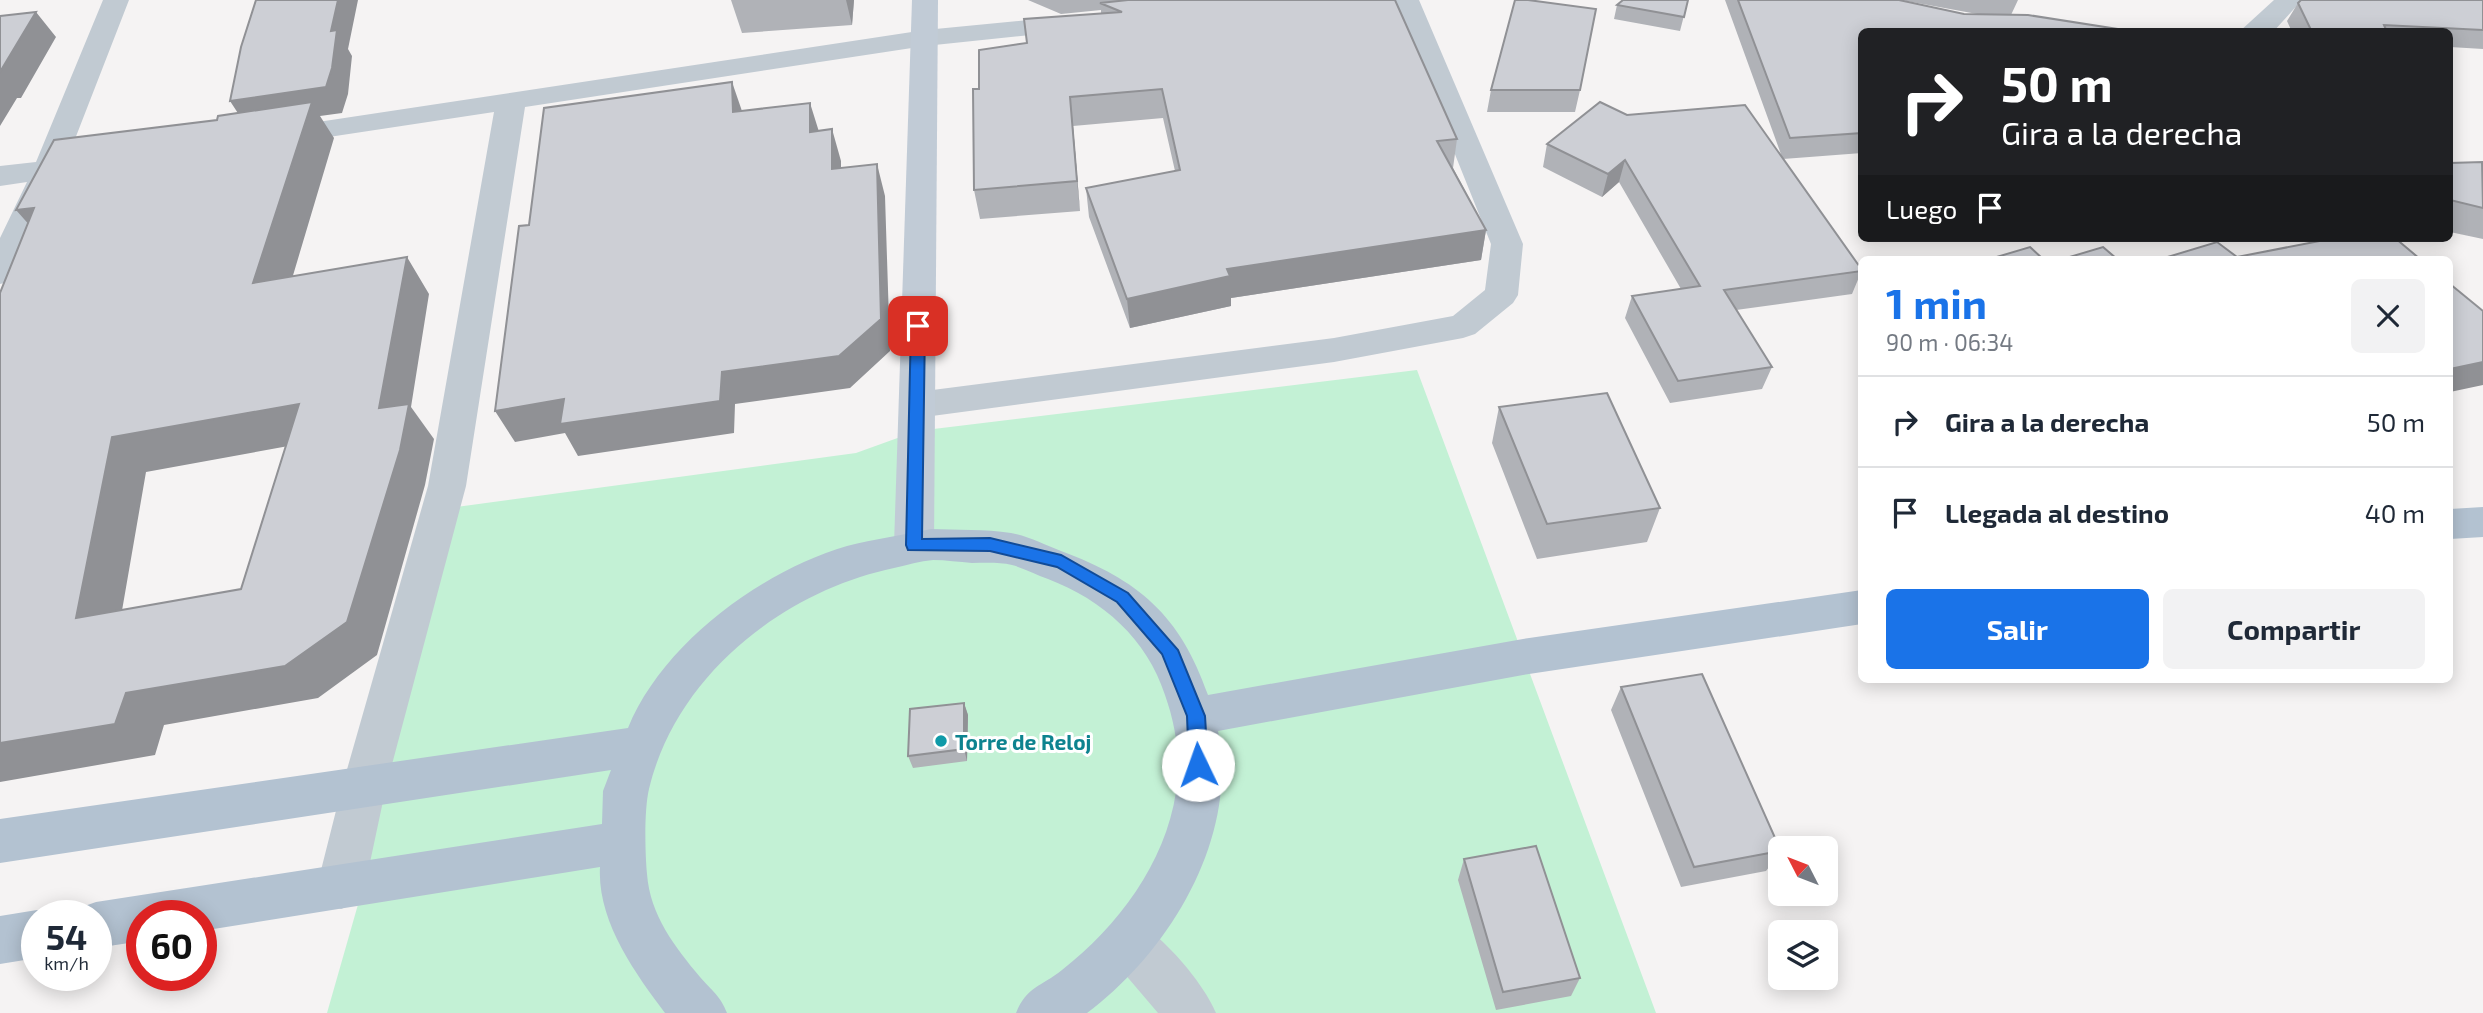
<!DOCTYPE html>
<html lang="es">
<head>
<meta charset="utf-8">
<style>
	:root { --surface:#fff; --page:#f2f2f3; --text:#1f2937; --muted:#747a83; --line:#e0e1e3; --accent:#1a73e8 }
	body { margin:0; font-family:"Exo 2",sans-serif; background:var(--page); color:var(--text); height:100vh; display:flex; flex-direction:column; font-size:26px; white-space:nowrap }
	* { box-sizing:border-box; margin:0 }
	p { font-size:23px; color:var(--muted) }
	.icon { flex:none; width:38px; height:38px; fill:none; stroke:currentColor; stroke-width:2; stroke-linecap:round; stroke-linejoin:round }
	.map { position:relative; flex:1; overflow:hidden }
	.drawer { position:absolute; left:1858px; top:256px; width:595px; height:427px; display:flex; flex-direction:column; background:var(--surface); border-radius:10px; box-shadow:0 4px 18px #0003 }
	.drawer>* { flex:none }
	.hud { position:absolute; left:1858px; top:28px; width:595px; height:214px; border-radius:10px; box-shadow:0 4px 18px #0003; background:#202124; color:#fff; overflow:hidden }
	.needle { width:46px; rotate:312deg }
	.controls { position:absolute; left:1768px; top:836px; display:grid; gap:14px }
	.controls a { display:grid; place-items:center; width:70px; height:70px; border-radius:10px; background:var(--surface); box-shadow:0 4px 18px #0003; font-size:35px }
	.speed { position:absolute; left:21px; top:900px; display:flex; gap:14px; font-size:35px; font-weight:700; text-align:center }
	.speed>* { display:grid; place-content:center; width:91px; height:91px; border-radius:50%; background:var(--surface); box-shadow:0 4px 18px #0003; line-height:1 }
	.speed small { font-size:18px; font-weight:400 }
	.speed .limit { border:10px solid #d22; background:#fff; color:#111 }
	.pin { position:absolute; display:grid; place-items:center; width:60px; height:60px; color:#fff; margin:-30px; border-radius:14px; box-shadow:0 4px 10px #0006 }
	.me { position:absolute; width:77px; margin:-38px; rotate:357deg; stroke-linejoin:round; filter:drop-shadow(0 0 5px #0008) }
	.turn { display:flex; align-items:center; gap:24px; height:147px; padding:0 28px; font-size:32px }
	.turn .icon { width:91px; height:91px; stroke-width:2.5 }
	.turn b { display:block; font-size:49px; line-height:60px }
	.then { display:flex; align-items:center; height:66px; padding:0 28px; background:#0003; gap:14px; font-size:26px }
	.round { display:grid; place-items:center; flex:none; width:74px; height:74px; border-radius:10px; background:var(--page) }
	.head { display:flex; align-items:center; justify-content:space-between; height:119px; padding:0 28px }
	h1 { font-size:42px; font-weight:700; line-height:52px; color:var(--accent) }
	.button { display:flex; gap:14px; margin-top:auto; padding:14px 28px }
	.button a { flex:1; height:80px; border-radius:10px; background:var(--accent); color:#fff; font-size:28px; font-weight:700; line-height:80px; text-align:center }
	.button a+a { background:var(--page); color:var(--text) }
	ul { padding:0; list-style:none }
	li { display:flex; align-items:center; gap:21px; height:91px; padding:0 28px; border-top:2px solid var(--line) }
	li div { flex:1 }
	li b { display:block; font-size:26px }
	li em { font-style:normal }
	.map>svg:first-child { display:block }
	.green { fill:#c3f1d5 }
	.lines { fill:none; stroke-linecap:round; stroke-linejoin:round }
	.street { fill:#c1cad2; fill-rule:evenodd }
	.secondary { fill:#c1cbd6; fill-rule:evenodd }
	.primary { fill:#b3c2d1; fill-rule:evenodd }
	.wall { fill:#b0b2b7 }
	.shaded-wall { fill:#909195 }
	.building { fill:#cdcfd5; stroke:#909195; stroke-width:2; fill-rule:evenodd }
	.route { fill:#1a73e8; stroke:#114b97; stroke-width:2 }
	.culture-dot { fill:#0f9aa8; stroke:#fff; stroke-width:2.5 }
	.labels { text-anchor:middle; dominant-baseline:central; stroke-width:6; stroke-linejoin:round; paint-order:stroke }
	.culture-label { font-size:21px; font-weight:bold; fill:#0d838f; stroke:#fff; text-anchor:start }
</style>
</head>
<body>
<div class="map">
<svg width="2483" height="1013" viewBox="0 0 2483 1013">
	<rect width="100%" height="100%" fill="#f5f3f3"/>
	<path class="green" d="M1417,370L1656,1013H327L361,894L449,508L856,453L917,431Z"/>
	<g class="lines">
		<path class="street" d="M103,0H129L68,157L88,155L99,157L103,164L99,171L60,177L17,273L12,281L0,284V238L27,182L0,186V166L36,162Z
			M1393,0H1419L1523,244L1518,295L1513,303L1475,334L1463,338L1334,362L917,418L904,414L899,405L904,396L917,392L1334,338L1453,316L1485,290L1491,244Z
			M2274,0H2302L2273,32H2239Z
			M1079,15L1089,17L1093,23L1089,29L925,46L525,107L466,486L386,787L365,886L358,902L341,909L324,902L317,886L342,787L428,486L494,112L276,145L265,142L261,136L265,130L925,30Z
			M1129,918C1159,930 1204,983 1216,1013H1158L1112,959L1105,942L1112,925Z"/>
		<path class="secondary" d="M912,0H938L934,545L928,556L914,561L900,556L894,545Z"/>
		<path class="primary" d="M2483,507V537L2450,539V509Z
			M931,529C957,530 985,529 1011,533C1028,536 1045,545 1061,551C1139,580 1180,615 1208,695L1523,639L1862,590V624L1523,675L1218,731C1239,837 1170,951 1087,1013H1016C1027,986 1041,987 1062,970C1118,926 1165,864 1176,792C1181,759 1176,726 1165,695C1147,639 1103,600 1048,579C1036,575 1024,568 1012,565C999,562 985,563 972,563C959,562 946,560 933,560C920,561 907,565 894,568C784,591 676,675 649,789C644,810 645,852 647,874C650,915 675,947 700,977C712,991 720,995 727,1013H665C635,973 597,921 600,867L201,931V915H142V941L96,948V915H76L79,908L96,902L602,824L603,791L611,770L0,863V819L628,728C662,644 761,571 847,546C874,539 903,535 931,529Z
			M37,910L49,915H37V958L0,964V916Z"/>
	</g>
	<path class="wall" d="M731,0H854L852,25L742,33Z
		M1028,0H1395L1457,139L1453,168L1486,230L1481,260L1231,298V306L1130,328L1089,217L1086,188L1175,171L1163,118L1073,126L1080,211L980,219L974,190L979,89L1027,43L1101,13V10L1061,14Z
		M1688,0L1680,31L1614,19L1617,5Z
		M1725,0H1899L1964,14H1977L1901,0H2018L2011,15L1862,32V153L1783,159L1862,270L1852,294L1736,310L1772,367L1762,389L1670,403L1625,318L1632,296L1681,289L1619,182L1602,197L1543,167L1547,144L1627,115L1782,157Z
		M2483,0V49L2450,47V32H2292L2287,21L2298,3Z
		M1491,90H1580L1575,112H1487Z
		M2483,162V239L2450,232V163Z
		M1499,407L1660,508L1647,542L1537,559L1492,443Z
		M1621,687L1780,849V853L1766,871L1681,887L1611,710Z
		M964,703L968,715L967,761L913,768L908,756Z
		M1464,859L1580,978L1571,996L1496,1010L1458,880Z"/>
	<path class="shaded-wall" d="M338,0H358L348,49L352,56L348,94L342,113L320,116L334,138L280,319L253,283L247,127L230,101L331,31Z
		M846,0H854L852,25Z
		M36,12L56,37L21,98H17L0,126V72Z
		M732,82L743,114L733,112Z
		M1070,97L1073,126L1080,211L1077,181Z
		M810,103L820,135L810,132Z
		M832,129L841,161V202L832,169Z
		M1625,160L1619,182L1602,197L1608,174Z
		M877,164L885,196L890,351L850,388L735,404L734,433L578,456L565,433L515,442L495,411L722,372Z
		M34,208L48,246L16,210Z
		M1486,230L1481,260L1231,298V306L1130,328L1127,299L1227,269Z
		M407,257L429,294L411,407L434,439L425,485L377,655L318,698L164,725L155,755L0,782V743L126,693L285,666L379,408Z
		M2483,362V385L2450,392V369Z
		M299,404L327,439L146,472L115,651L76,618L112,437Z
		M964,703L968,715L967,761L964,749Z"/>
	<path class="building" d="M256,0H338L331,31L337,30L332,68L326,87L230,101L241,47Z
		M1128,0H1395L1457,139L1437,141L1486,230L1227,269L1230,276L1127,299L1086,188L1180,170L1162,89L1070,97L1077,181L974,190L973,89H979V50L1027,43L1024,19L1122,12L1100,3Z
		M1515,0H1528L1596,9L1580,90H1491Z
		M1623,0H1688L1684,17L1617,5Z
		M1738,0H1899L1964,14L2028,15L2137,32H1862V133L1790,138Z
		M2301,0H2483V30L2384,25L2387,32L2363,31V32H2312L2298,3Z
		M36,12L0,72V16Z
		M732,82L733,112L810,103V132L832,129V169L877,164L881,319L839,356L722,372L720,401L560,424L564,399L495,411L519,226L529,225L544,108Z
		M312,102L253,283L407,257L379,408L409,404L400,450L347,622L285,666L126,693L115,724L0,743V293L34,208L16,210L54,140L217,120L218,116ZM299,404L241,589L76,618L112,437Z
		M1600,102L1627,115L1745,105L1862,270V271L1724,290L1772,367L1678,381L1632,296L1700,286L1625,160L1608,174L1547,144Z
		M2482,162L2483,208L2450,200V163Z
		M2335,238H2395L2420,259H2161L2217,242L2237,257Z
		M2030,247L2043,259H1990Z
		M2103,247L2117,259H2063Z
		M2450,284L2483,311V362L2450,369Z
		M1607,393L1660,508L1547,524L1499,407Z
		M1702,674L1780,849V851L1694,867L1621,687Z
		M964,703V749L908,756L910,709Z
		M1536,846L1580,978L1503,992L1464,859Z"/>
	<path class="route" d="M918,321L925,326L922,539L990,538L1061,555L1128,593L1178,650L1205,716L1208,765L1205,770H1192L1189,765L1187,716L1162,654L1117,602L1057,567L990,551L908,550L906,545L911,326Z"/>
	<circle class="culture-dot" cx="941" cy="741" r="7"/>
	<g class="labels">
		<g class="culture-label">
			<text x="955" y="741">Torre de Reloj</text>
		</g>
	</g>
</svg>
<div class="controls">
<a><svg class="needle" viewBox="-14 -14 28 28"><path d="M0-13l5 13h-10z" fill="#e53935"/><path d="M0 13l5-13h-10z" fill="#747a83"/></svg></a>
<a><svg class="icon" aria-label="layers" viewBox="0 0 24 24"><path d="M12 4l9 5-9 5-9-5zM3 14l9 5 9-5"/></svg></a>
</div>
<div class="speed"><div>54<small>km/h</small></div><div class="limit">60</div></div>
<div class="pin" style="left:918px;top:326px;background:#d93025"><svg class="icon" aria-label="arrive" viewBox="0 0 24 24"><path d="M6 21V4h12l-3 4 3 4H6"/></svg></div>
<svg class="me" style="left:1198px;top:765px" viewBox="-20 -20 40 40"><circle r="19" fill="#fff"/><path d="M0-13L10 11 0 6-10 11z" fill="#1a73e8"/></svg>
<div class="hud">
<div class="turn"><svg class="icon" aria-label="right" viewBox="0 0 24 24"><path d="M7 20v-9h11M14 6l5 5-5 5"/></svg><div><b>50 m</b>Gira a la derecha</div></div>
<div class="then">Luego<svg class="icon" aria-label="arrive" viewBox="0 0 24 24"><path d="M6 21V4h12l-3 4 3 4H6"/></svg></div>
</div>
<section class="drawer">
<div class="head"><div><h1>1 min</h1><p>90 m · 06:34</p></div><a class="round"><svg class="icon" aria-label="close" viewBox="0 0 24 24"><path d="M6 6l12 12M18 6L6 18"/></svg></a></div>
<ul>
<li><svg class="icon" aria-label="right" viewBox="0 0 24 24"><path d="M7 20v-9h11M14 6l5 5-5 5"/></svg><div><b>Gira a la derecha</b></div><em>50 m</em></li>
<li><svg class="icon" aria-label="arrive" viewBox="0 0 24 24"><path d="M6 21V4h12l-3 4 3 4H6"/></svg><div><b>Llegada al destino</b></div><em>40 m</em></li>
</ul>
<div class="button"><a>Salir</a><a>Compartir</a></div>
</section>
</div>
</body>
</html>
